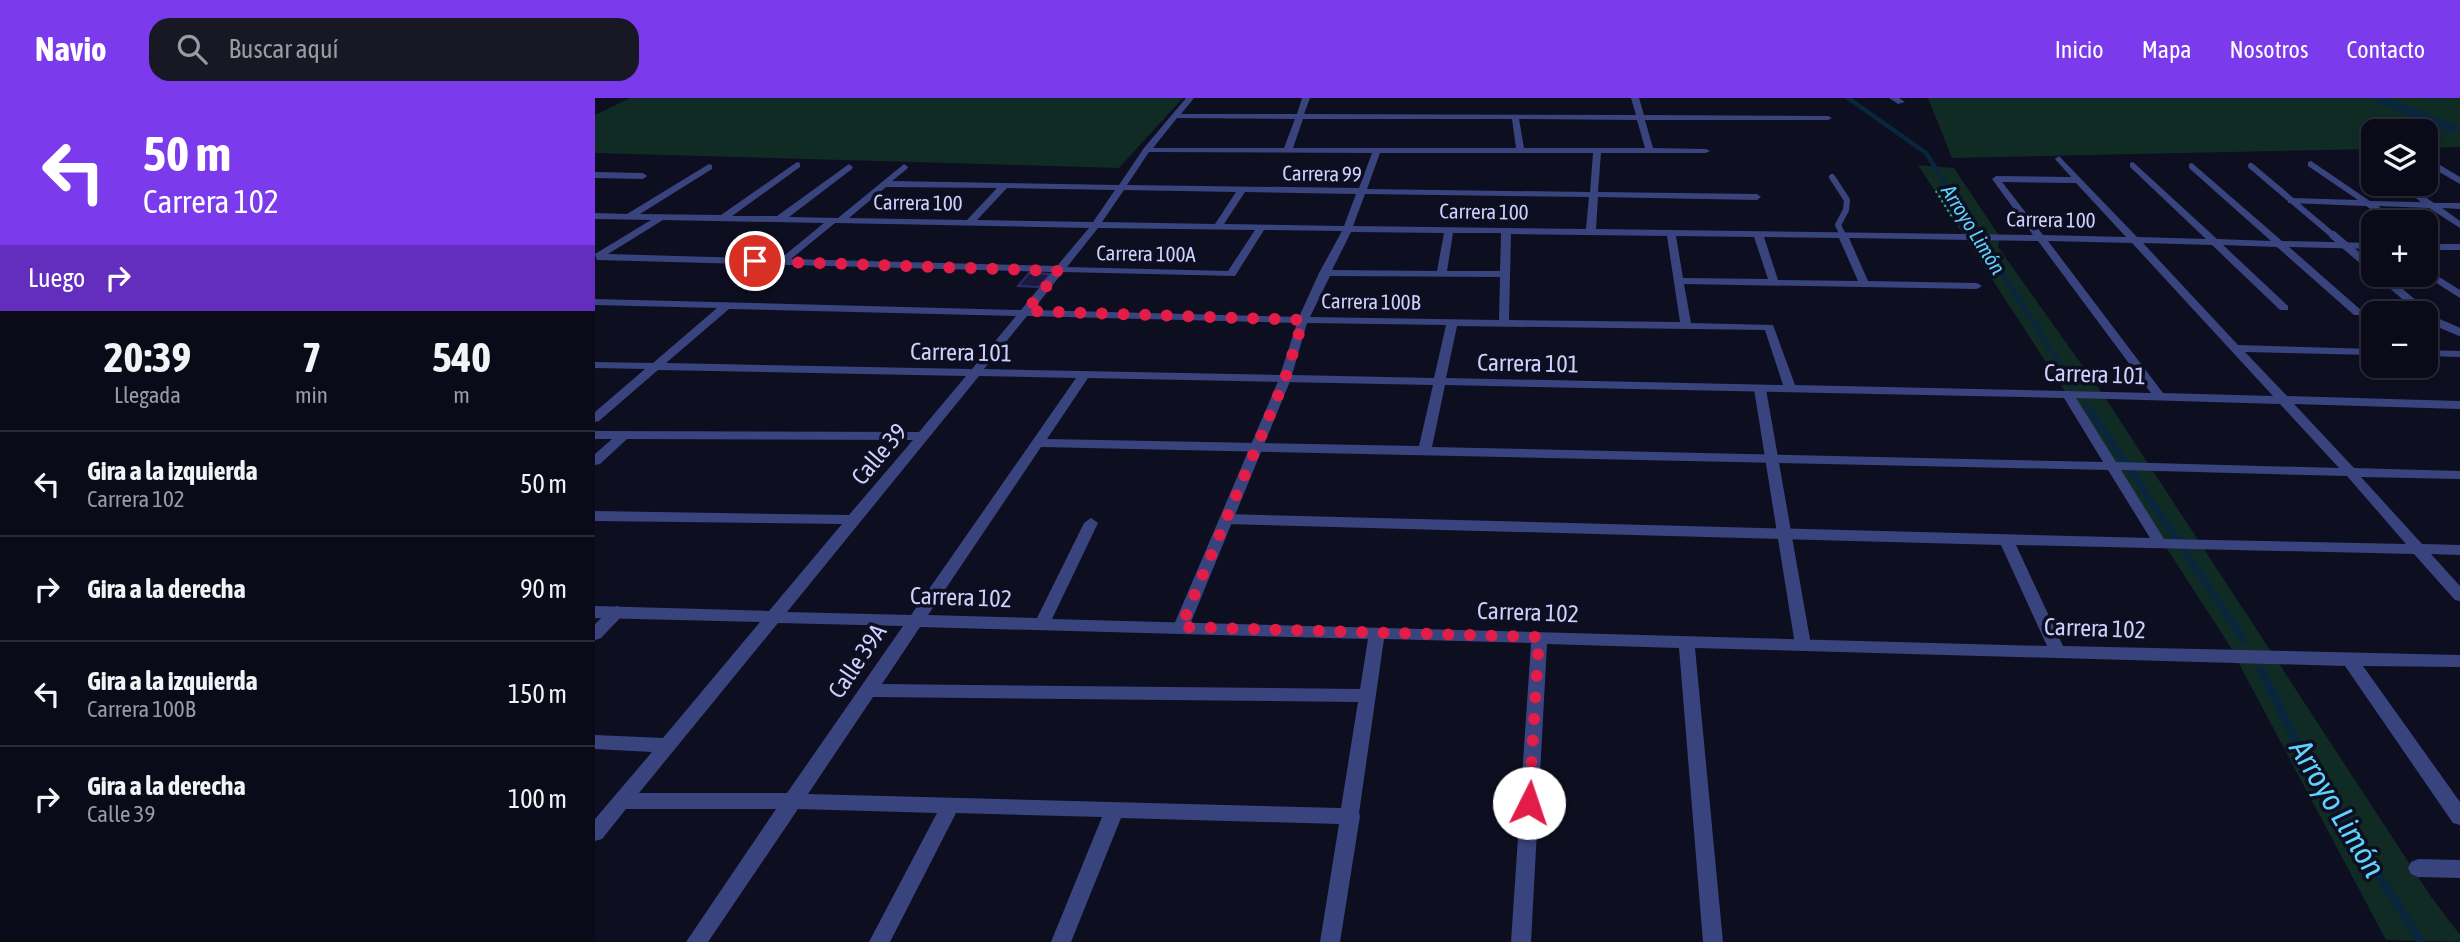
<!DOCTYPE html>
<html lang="es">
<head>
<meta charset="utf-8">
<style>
	:root { --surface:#0a0a18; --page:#181825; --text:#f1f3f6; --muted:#999aa2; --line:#2a2b37; --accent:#7c3aed }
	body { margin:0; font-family:"Asap Condensed",sans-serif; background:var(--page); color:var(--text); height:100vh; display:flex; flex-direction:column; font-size:26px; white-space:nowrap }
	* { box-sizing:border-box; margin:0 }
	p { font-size:23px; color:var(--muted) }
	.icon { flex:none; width:38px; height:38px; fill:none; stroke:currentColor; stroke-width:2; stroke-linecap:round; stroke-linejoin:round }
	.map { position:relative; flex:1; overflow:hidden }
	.panel { display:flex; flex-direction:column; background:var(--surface); width:595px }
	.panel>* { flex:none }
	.banner { background:#7c3aed; color:#fff; overflow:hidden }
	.tools { position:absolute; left:1766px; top:21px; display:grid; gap:14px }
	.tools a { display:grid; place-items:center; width:77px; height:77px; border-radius:14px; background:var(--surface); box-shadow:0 4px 10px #0003,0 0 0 2px var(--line); font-size:35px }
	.pin { position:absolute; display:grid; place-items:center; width:60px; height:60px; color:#fff; margin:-30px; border:4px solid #fff; border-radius:50%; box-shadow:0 2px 7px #0007 }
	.me { position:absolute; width:77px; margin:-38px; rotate:4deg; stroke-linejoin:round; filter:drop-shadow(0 0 5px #0008) }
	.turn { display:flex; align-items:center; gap:24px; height:147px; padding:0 28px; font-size:32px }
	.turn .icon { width:91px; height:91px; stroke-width:2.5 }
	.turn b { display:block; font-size:49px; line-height:60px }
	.then { display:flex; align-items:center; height:66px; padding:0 28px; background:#0003; gap:14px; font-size:26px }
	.eta { display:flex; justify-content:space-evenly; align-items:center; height:119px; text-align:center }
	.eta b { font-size:42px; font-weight:700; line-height:49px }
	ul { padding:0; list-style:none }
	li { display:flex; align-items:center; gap:21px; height:105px; padding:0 28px; border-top:2px solid var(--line) }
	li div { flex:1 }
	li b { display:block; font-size:26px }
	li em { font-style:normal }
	header { display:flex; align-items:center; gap:42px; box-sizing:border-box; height:98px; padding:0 35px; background:var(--accent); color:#fff }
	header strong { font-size:33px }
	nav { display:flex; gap:38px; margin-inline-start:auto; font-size:24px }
	.search { width:490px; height:63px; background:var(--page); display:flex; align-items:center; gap:18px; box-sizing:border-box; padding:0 24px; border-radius:21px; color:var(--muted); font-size:26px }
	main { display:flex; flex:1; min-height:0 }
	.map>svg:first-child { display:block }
	.green { fill:#102a24 }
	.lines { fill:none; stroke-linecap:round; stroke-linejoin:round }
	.stream-far3 { stroke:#0a263c; stroke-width:4.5 }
	.stream-far2 { stroke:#0a263c; stroke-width:5 }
	.stream-far1 { stroke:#0a263c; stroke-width:7 }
	.stream { stroke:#0a263c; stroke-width:9 }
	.canal { fill:#0a263c; fill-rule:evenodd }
	.building { fill:#1a1a40; stroke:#2c2c6c; stroke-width:2 }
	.path { stroke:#30af8e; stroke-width:2.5; stroke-dasharray:2 3.5; stroke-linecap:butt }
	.service-far1 { stroke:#39447e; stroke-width:6 }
	.service { stroke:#39447e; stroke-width:8 }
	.pedestrian { fill:#39447e; fill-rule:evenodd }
	.minor { fill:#39447e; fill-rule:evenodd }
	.route { stroke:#e11d48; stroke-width:12; stroke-dasharray:0 21.6 }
	.labels { text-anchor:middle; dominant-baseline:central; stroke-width:7; stroke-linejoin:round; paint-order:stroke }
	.far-street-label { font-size:21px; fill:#cdd1fe; stroke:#0d0e20 }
	.far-water-label { font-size:21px; font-style:italic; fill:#5dd2fc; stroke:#0d0e20 }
	.street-label { font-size:24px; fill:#cdd1fe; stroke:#0d0e20 }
	.near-water-label { font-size:32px; font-style:italic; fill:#5dd2fc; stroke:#0d0e20 }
</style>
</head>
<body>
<header>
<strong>Navio</strong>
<div class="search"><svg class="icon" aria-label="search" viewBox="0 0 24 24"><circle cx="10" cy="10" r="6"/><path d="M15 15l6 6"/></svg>Buscar aquí</div>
<nav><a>Inicio</a><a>Mapa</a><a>Nosotros</a><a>Contacto</a></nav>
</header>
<main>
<section class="panel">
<div class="banner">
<div class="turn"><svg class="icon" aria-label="left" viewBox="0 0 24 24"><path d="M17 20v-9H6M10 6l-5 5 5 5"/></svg><div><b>50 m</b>Carrera 102</div></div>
<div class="then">Luego<svg class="icon" aria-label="right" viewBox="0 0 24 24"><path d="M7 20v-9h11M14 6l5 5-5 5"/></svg></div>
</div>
<div class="eta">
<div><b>20:39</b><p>Llegada</p></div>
<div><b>7</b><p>min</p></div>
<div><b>540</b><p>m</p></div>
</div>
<ul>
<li><svg class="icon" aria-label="left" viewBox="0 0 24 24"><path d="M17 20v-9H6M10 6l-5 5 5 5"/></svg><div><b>Gira a la izquierda</b><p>Carrera 102</p></div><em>50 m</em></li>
<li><svg class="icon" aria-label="right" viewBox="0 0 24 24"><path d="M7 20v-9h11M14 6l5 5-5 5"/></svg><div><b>Gira a la derecha</b></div><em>90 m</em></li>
<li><svg class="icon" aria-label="left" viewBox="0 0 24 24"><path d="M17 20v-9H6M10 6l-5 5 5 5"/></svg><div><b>Gira a la izquierda</b><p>Carrera 100B</p></div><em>150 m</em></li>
<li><svg class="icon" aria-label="right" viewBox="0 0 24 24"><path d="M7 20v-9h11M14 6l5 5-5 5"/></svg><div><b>Gira a la derecha</b><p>Calle 39</p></div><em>100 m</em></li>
</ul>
</section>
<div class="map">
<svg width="1865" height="844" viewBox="0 0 1865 844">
	<rect width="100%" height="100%" fill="#0d0e20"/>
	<path class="green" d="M35,0H588L524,70L0,55V17Z
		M1333,0H1865V49L1831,50L1830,33H1778V51L1357,60Z
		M1323,67L1359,70L1405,139L1403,149L1509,298L1837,800L1865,837V844L1791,842L1633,545Z"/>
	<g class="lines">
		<path class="stream-far3" d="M1253,0L1331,55L1384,139"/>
		<path class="stream-far2" d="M1383,137L1478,287
			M1491,307L1498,317"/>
		<path class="stream-far1" d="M1497,315L1648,541"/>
		<path class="stream" d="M1666,572L1708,657L1826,844"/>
		<path class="canal" d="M1772,0H1792L1865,28V34H1855Z"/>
	</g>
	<path class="building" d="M434,175L455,176L444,189L423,188Z"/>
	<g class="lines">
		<path class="path" d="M1341,93L1361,125"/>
		<path class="service-far1" d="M1656,68L1740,139
			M1237,79L1252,102L1251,112L1243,127L1248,137"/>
		<path class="service" d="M1738,137L1778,171
			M1785,177L1830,215
			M1830,215L1839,223L1865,234"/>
		<path class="pedestrian" d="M690,277L696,281L594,529L592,533H580L578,529L684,281Z
			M1165,287L1171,291L1216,547L1214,551H1202L1200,547L1159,291Z
			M22,508L27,510L30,514L27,518L6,540L0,542V526L17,510Z"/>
		<path class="minor" d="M591,0H599L586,16H702L707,0H715L709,16L1041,17L1036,0H1044L1049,17L1233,18L1237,20L1233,22H1050L1058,50L1111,51L1115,53L1111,55H1006L1003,94L1162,96L1166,99L1162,102L1003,99L1001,131L1438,137L1397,81L1401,78L1476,79L1460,61L1464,58L1542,139L1611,141L1535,69V65L1538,64L1622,141L1676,143L1594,70V66L1597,65L1687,143L1778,145V151L1694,149L1767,213V217H1759L1682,149L1628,147L1693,208V212H1685L1617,147L1548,145L1643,247L1778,251V257L1650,254L1692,298L1865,303V311L1699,306L1759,370L1865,373V381L1766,379L1827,446L1865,447V457L1836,456L1865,488V503L1860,502L1819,456L1421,447L1468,548L1865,557V569L1768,568L1865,704V727L1858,725L1750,568L1100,550L1128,844H1108L1084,550L952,546L936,844H916L936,545L789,541L764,715L765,718L745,844H725L744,726L526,720L476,844H456L507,719L361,715L295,844H274L342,715L203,711L113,844H91L181,711H31L7,741L0,743V721L57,654L0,651V637L68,640L165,524L0,520V508L174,513L247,426L0,423V413L254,417L318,342L32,341L5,366L0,367V356L17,341H0V333L324,334L371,278L63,272L4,323L0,324V314L50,271L0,270V264L58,265L122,210L0,207V201L426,212L457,174L2,162L0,156L56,122L0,121V115L32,116L114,66L117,67V71L45,116L126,117L202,64L205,65V69L137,118H182L254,66L258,69L257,71L194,119L243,120L309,66L313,69L312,71L297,83L524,87L549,50ZM582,20L700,21L689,50H558ZM708,21H917L921,50H698ZM924,21L1042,22L1050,50H929ZM554,54L777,55L764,90L532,87ZM785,55H998L995,94L772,91ZM1407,84L1481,85L1531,139L1448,137ZM291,89L402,90L372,122L254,120ZM412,90L520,92L498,124L382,122ZM529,92L641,94L620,126L507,124ZM650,94L761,96L749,128L629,126ZM770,96L994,99L991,131L758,128ZM68,122L229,125L185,161L13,156ZM240,125L494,130L462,168L196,161ZM503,130H504L660,132L633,173L472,169ZM669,132L747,133L724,175L704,219L438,212L468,174L640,178ZM756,134L849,135L842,173L737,172ZM858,135H906L905,173H852ZM916,136L1072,138L1085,224L914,222ZM1081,138L1159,139L1173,181L1088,180ZM1169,139L1244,140L1263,183L1183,182ZM1254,140L1443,143L1556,295L1200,287L1178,227L1096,225L1089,186L1382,191L1387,188L1382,185L1273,183ZM1453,143L1537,145L1678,298L1568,295ZM735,178L905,179L904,222L715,219ZM134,211L421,218L377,271L71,265ZM432,218L702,225L685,277L389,271ZM712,225L851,227L839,280L697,277ZM862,228L1170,232L1188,287L851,280ZM384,278L481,280L316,517L192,514ZM493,280L838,287L824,348L452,341ZM850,287L1469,300L1508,364L837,349ZM1481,300L1685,306L1744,370L1521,364ZM446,349L1513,372L1555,440L631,416L624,421L631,426L1406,447L1452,548L457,521L503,425L496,420L489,425L442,520L333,517ZM1526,372L1752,378L1811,446L1569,441ZM183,525L308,528L192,695H44ZM325,529L773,541L765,591L287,586ZM278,599L763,604L746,710L213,696Z
			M1294,0H1304L1310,4L1303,6Z
			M1771,61L1778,62V69L1771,65Z
			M1716,63L1775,103L1826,104L1802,86H1811L1839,105H1865V111L1847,110L1865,123V130L1834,110L1783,108L1805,124H1794L1771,108L1693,105V101L1696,100L1763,102L1713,68V64Z
			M1834,64H1840L1865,79V86L1834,68Z
			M0,74L48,75L52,78L48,81L0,80Z
			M1830,146H1865V152H1830Z
			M1830,170L1865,192V200L1829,177Z
			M1830,252L1865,253V259L1830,258Z
			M1823,761L1865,762V780L1823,779L1816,776L1813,770L1816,764Z"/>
	</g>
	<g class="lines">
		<path class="route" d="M160,163L464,173L431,213L708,222L690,281L586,529L944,539L934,705"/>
	</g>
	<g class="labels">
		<g class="far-street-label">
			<text transform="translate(727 75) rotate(1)">Carrera 99</text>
			<text transform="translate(323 104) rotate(1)">Carrera 100</text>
			<text transform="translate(889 113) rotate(1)">Carrera 100</text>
			<text transform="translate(1456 121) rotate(1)">Carrera 100</text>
			<text transform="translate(551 155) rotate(1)">Carrera 100A</text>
			<text transform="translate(776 203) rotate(1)">Carrera 100B</text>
		</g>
		<g class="far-water-label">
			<text transform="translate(1379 131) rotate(58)">Arroyo Limón</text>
		</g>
		<g class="street-label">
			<text transform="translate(366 254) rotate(1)">Carrera 101</text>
			<text transform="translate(933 265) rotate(1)">Carrera 101</text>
			<text transform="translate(1500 276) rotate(2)">Carrera 101</text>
			<text transform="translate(284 356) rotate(-50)">Calle 39</text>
			<text transform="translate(366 499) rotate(2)">Carrera 102</text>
			<text transform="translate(933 514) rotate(2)">Carrera 102</text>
			<text transform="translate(1500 530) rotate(2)">Carrera 102</text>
			<text transform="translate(262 563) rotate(-56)">Calle 39A</text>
		</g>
		<g class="near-water-label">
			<text transform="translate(1743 710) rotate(59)">Arroyo Limón</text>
		</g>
	</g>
</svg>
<div class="tools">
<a><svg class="icon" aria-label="layers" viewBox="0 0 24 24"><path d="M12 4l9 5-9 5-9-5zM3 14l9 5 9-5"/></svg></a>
<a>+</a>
<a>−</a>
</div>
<div class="pin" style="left:160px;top:163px;background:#d93025"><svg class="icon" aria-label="arrive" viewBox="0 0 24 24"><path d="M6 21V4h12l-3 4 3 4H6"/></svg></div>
<svg class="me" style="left:934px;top:705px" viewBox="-20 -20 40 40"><circle r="19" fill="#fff"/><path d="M0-13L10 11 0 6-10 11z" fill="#e11d48"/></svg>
</div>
</main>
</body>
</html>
